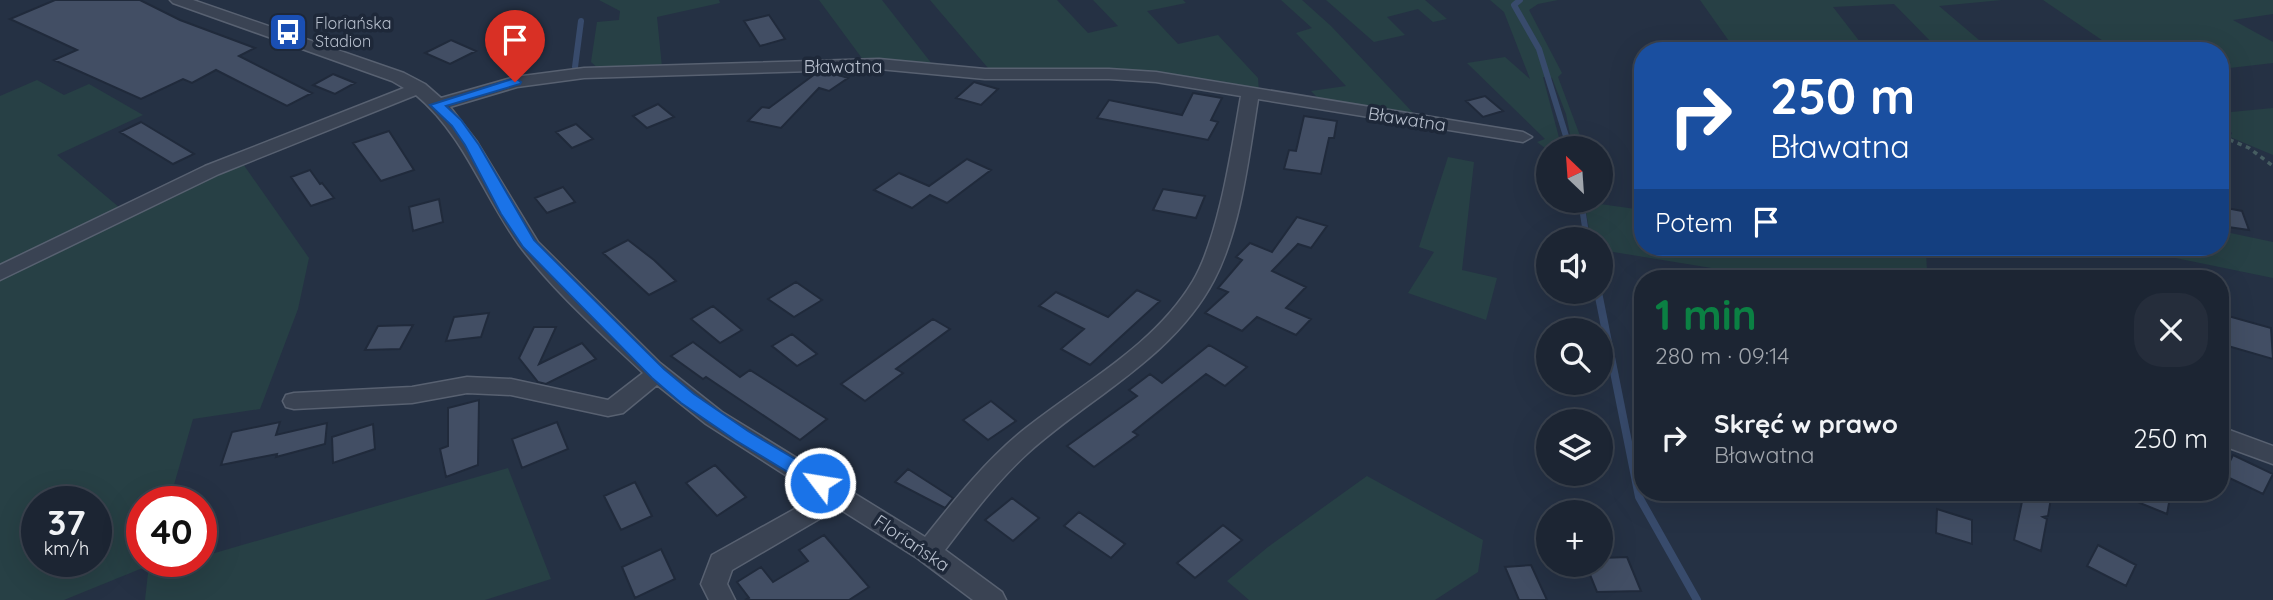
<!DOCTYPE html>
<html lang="pl">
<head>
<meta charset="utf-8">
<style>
	:root { --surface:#1c2533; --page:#252d3b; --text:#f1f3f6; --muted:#a0a5ac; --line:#3a424e; --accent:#0b8043 }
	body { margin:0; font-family:Quicksand,sans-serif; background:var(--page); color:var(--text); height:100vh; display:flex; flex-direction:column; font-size:26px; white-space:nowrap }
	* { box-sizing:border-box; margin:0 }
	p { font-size:23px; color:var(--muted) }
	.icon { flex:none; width:38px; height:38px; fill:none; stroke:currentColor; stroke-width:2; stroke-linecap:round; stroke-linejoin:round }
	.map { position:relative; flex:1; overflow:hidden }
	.sheet { position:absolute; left:1634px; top:270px; width:595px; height:231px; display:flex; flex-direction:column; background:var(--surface); border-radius:28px; box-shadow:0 7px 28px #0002,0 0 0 2px var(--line) }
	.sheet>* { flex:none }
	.hud { position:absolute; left:1634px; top:42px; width:595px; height:214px; border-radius:28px; box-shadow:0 7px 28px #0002,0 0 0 2px var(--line); background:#1a4fa0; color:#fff; overflow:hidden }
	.needle { width:46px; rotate:335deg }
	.buttons { position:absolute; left:1536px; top:136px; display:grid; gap:14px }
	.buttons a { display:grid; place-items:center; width:77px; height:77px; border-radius:50%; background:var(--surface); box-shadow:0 7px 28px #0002,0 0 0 2px var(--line); font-size:35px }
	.speed { position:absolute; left:21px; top:486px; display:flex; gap:14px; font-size:35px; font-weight:700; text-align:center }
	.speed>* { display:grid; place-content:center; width:91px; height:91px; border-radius:50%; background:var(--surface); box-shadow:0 7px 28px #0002,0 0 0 2px var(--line); line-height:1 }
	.speed small { font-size:18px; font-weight:400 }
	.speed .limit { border:10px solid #d22; background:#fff; color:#111 }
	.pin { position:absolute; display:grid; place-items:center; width:60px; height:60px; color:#fff; margin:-72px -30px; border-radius:50% 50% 50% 0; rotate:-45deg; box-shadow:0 0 7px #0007 }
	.pin .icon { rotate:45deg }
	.me { position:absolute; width:77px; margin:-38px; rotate:301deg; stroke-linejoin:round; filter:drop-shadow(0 0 5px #0008) }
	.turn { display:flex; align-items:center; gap:24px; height:147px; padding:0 21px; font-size:32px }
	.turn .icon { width:91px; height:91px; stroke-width:2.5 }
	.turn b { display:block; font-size:49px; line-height:60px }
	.then { display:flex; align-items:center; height:66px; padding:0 21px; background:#0003; gap:14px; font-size:26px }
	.round { display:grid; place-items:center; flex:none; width:74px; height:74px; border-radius:28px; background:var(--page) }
	.summary { display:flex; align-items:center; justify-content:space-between; height:119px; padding:0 21px }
	h1 { font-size:42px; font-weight:700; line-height:52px; color:var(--accent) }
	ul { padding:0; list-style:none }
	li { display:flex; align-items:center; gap:21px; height:98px; padding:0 21px }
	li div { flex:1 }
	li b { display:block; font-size:26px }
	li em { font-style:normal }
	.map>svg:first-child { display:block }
	.green { fill:#274045; fill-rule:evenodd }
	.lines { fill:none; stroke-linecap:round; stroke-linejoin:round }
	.stream-far1 { stroke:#384b6c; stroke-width:6 }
	.stream { stroke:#384b6c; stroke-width:8 }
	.building { fill:#424e64; stroke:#202a3b; stroke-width:2 }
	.minor-casing { stroke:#586171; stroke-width:3 }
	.path { stroke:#465d61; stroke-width:3.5; stroke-dasharray:4.5 4.5; stroke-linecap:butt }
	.minor { fill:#3a4353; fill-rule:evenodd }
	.route { fill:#1a73e8; stroke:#114b97; stroke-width:2 }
	.labels { text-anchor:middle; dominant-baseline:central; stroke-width:7; stroke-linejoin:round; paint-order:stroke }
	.far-poi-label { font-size:16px; fill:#b7bfcd; stroke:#1e2839; text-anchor:start }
	.street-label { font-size:18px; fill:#b7bfcd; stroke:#1e2839 }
</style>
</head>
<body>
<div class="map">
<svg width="2273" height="600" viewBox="0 0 2273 600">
	<rect width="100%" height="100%" fill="#253144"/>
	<path class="green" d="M599,0H719L720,3L657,17L662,67L600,70L591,62L597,22L619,20L620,11Z
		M819,0H882L932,64L864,61Z
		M930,0H1057L1088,33L1118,26L1093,0H1183L1186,3L1147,11L1178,44L1218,35L1258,78L1259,92L1194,79L1019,72L988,68Z
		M1281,0H1302L1331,26L1418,118L1321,101L1311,91L1346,86L1296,33L1312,28Z
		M1326,0H1425L1447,19L1433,22L1418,9L1387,17L1405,35L1374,42Z
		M1490,0H1558L1538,4L1529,10L1562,73L1558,77L1585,149H1573L1566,114L1552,78L1543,77L1562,149H1549V161L1543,160L1545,148L1537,142L1545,139L1467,63L1505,57L1530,79L1504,12Z
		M1700,0H2002L1939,6L1992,51H1940L1894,4L1833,7L1867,51H1736Z
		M2043,0H2273V14L2233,20L2273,42V63L2221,69V51H2118Z
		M37,80L64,95L89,84L143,115L57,155L120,208L0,267V96Z
		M2273,108V155L2230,137L2232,133L2221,124V113Z
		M1448,157L1474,162L1462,270L1497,278L1486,320L1408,293L1434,252L1419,247Z
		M241,161L309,258L298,309L260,409L193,419L169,502H142V562H151L150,565L64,600H0V277ZM37,502H96V562H37Z
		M1584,201H1599L1600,204L1643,210V247H1890L1926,252L1927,271L1962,278H1773L1601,250V240H1591Z
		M2221,231L2273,242V278L2122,247H2221Z
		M508,468L551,579L485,600H145L148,573L185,562H201V557Z
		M1367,476L1483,540L1478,572L1435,600H1249L1227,581L1268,547Z"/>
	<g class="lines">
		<path class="stream-far1" d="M1520,0L1514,5L1539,49L1570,149
			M575,67L581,21
			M1581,201L1587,240"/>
		<path class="stream" d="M1598,292L1639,497L1697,600"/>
	</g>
	<path class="building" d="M55,0H140L180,20L255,48L239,56L312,93L287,106L216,70L192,83L183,79L141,99L54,60L77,50L10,19Z
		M769,15L785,39L760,46L744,21Z
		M451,40L476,51L450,64L425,53Z
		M832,73L848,78L829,91L819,88L781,128L748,121L762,107L769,108L815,74Z
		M333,74L355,83L335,94L313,85Z
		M974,82L998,89L981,105L956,98Z
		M1193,93L1222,98L1211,120L1218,122L1208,140L1097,118L1109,100L1182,115Z
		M1485,96L1503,111L1483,117L1466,101Z
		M658,104L674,117L647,128L633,116Z
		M1304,116L1337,121L1334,138H1329L1321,174L1284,169L1289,150L1296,151Z
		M141,122L194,154L173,164L120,132Z
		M576,124L593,139L572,148L556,132Z
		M389,131L414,170L381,181L353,143Z
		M967,159L991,170L947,203L930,195L912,208L874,190L899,173L929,186Z
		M310,170L320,184L322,183L334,198L311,206L291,177Z
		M563,187L575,202L547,213L535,198Z
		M1163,189L1205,196L1196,218L1153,210Z
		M439,199L443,222L413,231L409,207Z
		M2221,207L2242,211L2249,230L2228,227Z
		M1297,217L1327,226L1311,248L1298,244L1272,271L1306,287L1286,308L1311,319L1296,335L1257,317L1242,331L1205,313L1228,292L1218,288L1242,260L1236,257L1250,243L1272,252Z
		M628,240L654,260L676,281L649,295L603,253Z
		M796,282L822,300L794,317L768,299Z
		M1137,290L1160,301L1090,365L1061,349L1084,329L1039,306L1056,292L1108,317Z
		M713,306L742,330L720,343L691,319Z
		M489,313L481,337L446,341L454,317Z
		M2221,314L2271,328L2273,359L2221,344Z
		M933,319L950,329L896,369L903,373L865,401L841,384Z
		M413,325L400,349L365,350L378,326Z
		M534,327H556L539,364L582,343L596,359L546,384L538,382L519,358Z
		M792,334L817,354L797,366L772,346Z
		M693,342L740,377L750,370L827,419L800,440L706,377L703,379L671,356Z
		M1209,345L1247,367L1225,386L1206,374L1133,432L1138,435L1094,467L1067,446L1137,396L1129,390L1150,374L1162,383Z
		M479,400L478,465L446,477L440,449L448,446V408Z
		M991,401L1016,421L988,440L963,420Z
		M280,422L276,435L327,423L325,444L276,457L277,454L221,465L232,432Z
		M557,422L568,449L522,468L512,439Z
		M373,424L375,449L333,463L332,437Z
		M2233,455L2273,474L2263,494L2223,475Z
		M715,465L746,497L717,516L686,483Z
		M908,469L953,498L945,508L895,482Z
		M635,482L652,516L621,530L604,496Z
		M2024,492H2052L2048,516L2043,517L2047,519L2041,551L2014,540Z
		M2113,492H2171L2167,514Z
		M1012,498L1039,518L1013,541L985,520Z
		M1937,509L1972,520V544L1936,533Z
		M1079,512L1125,544L1111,558L1064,526Z
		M1223,525L1242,540L1195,578L1177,563Z
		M824,535L869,587L849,600H745L749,598L737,582L761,567L773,582L808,561L799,550Z
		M2098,545L2136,565L2126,586L2087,566Z
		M661,549L675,579L635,598L622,567Z
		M1627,557L1641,591L1597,592L1586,565H1601V558Z
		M1531,565L1547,600H1519L1505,567Z"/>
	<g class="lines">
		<g class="minor-casing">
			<path id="minor" d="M170,0H193L404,73L425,84L441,98L515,77L584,68L879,59L985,69H1109L1156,72L1523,132L1532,137L1523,142L1258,99C1249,155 1241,229 1214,280C1174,357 1090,397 1028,453C996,482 971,516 945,550L1002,592L1006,600H973L917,558L838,508L732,570L727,584L735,600H709L701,584L712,555L818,496L706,424L657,385L623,413L608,416L511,395L467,393L412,403L294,409L286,407L283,401L286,395L294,393L412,387L467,377L511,379L608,400L643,373C602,334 553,291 519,245C483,195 464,135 416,95L219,174L0,280V265L205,166L404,88L392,81L173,3ZM879,69L985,79H1109L1156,82L1241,96C1232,147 1219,237 1193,281C1155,345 1083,383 1026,428C987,459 956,498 925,537L722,412L660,363L538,242L477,142L450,107L517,87L584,78Z
				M2221,427L2273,446V464L2221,445Z"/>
		</g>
		<path class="path" d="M2221,136L2249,148L2273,166"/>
		<use href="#minor" class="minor"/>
	</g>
	<path class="route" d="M515,78L521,82L520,84L446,106L461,120L479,145L534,240L664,369L694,394L748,431L827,478L830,483L827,488L820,490L814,488L735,440L681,403L652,378L523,247L501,214L465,145L452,126L430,105Z"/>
	<defs>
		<g id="bus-square" transform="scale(2.0125)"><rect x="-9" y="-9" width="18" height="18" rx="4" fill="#1a4fb4" stroke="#1e2839"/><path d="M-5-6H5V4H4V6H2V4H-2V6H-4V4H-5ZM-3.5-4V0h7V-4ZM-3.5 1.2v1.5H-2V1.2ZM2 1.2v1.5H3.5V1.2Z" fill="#fff"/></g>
	</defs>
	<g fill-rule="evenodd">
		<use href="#bus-square" x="288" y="32"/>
	</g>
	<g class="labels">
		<g class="far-poi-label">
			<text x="315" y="23">Floriańska<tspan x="315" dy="18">Stadion</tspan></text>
		</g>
		<g class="street-label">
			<text x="843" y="66">Bławatna</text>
			<text transform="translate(1407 119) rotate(9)">Bławatna</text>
			<text transform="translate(912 543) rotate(34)">Floriańska</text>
		</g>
	</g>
</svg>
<div class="buttons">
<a><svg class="needle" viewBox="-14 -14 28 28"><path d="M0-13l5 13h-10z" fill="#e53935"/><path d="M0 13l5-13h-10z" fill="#a0a5ac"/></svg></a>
<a><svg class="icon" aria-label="sound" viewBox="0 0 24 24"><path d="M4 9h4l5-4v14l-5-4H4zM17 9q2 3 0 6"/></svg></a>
<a><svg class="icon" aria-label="search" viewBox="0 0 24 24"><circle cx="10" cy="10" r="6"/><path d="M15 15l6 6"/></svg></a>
<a><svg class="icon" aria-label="layers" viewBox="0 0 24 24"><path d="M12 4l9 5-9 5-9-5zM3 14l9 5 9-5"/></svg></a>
<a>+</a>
</div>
<div class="speed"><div>37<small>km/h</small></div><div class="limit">40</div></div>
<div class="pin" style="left:515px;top:82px;background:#d93025"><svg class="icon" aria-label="arrive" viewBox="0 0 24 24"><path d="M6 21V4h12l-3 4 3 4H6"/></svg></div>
<svg class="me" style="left:820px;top:483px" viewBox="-20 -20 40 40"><circle r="17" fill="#1a73e8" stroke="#fff" stroke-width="3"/><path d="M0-11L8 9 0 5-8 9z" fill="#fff"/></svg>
<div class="hud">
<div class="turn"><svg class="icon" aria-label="right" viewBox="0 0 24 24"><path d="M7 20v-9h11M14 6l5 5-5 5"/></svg><div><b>250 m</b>Bławatna</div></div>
<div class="then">Potem<svg class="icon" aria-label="arrive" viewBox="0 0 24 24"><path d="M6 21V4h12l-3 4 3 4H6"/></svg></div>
</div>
<section class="sheet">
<div class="summary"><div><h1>1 min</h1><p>280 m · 09:14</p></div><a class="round"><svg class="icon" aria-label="close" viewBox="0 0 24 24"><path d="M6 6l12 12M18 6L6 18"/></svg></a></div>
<ul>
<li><svg class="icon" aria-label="right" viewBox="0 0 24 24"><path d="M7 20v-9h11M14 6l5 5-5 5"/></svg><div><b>Skręć w prawo</b><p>Bławatna</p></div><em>250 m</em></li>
</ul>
</section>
</div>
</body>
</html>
